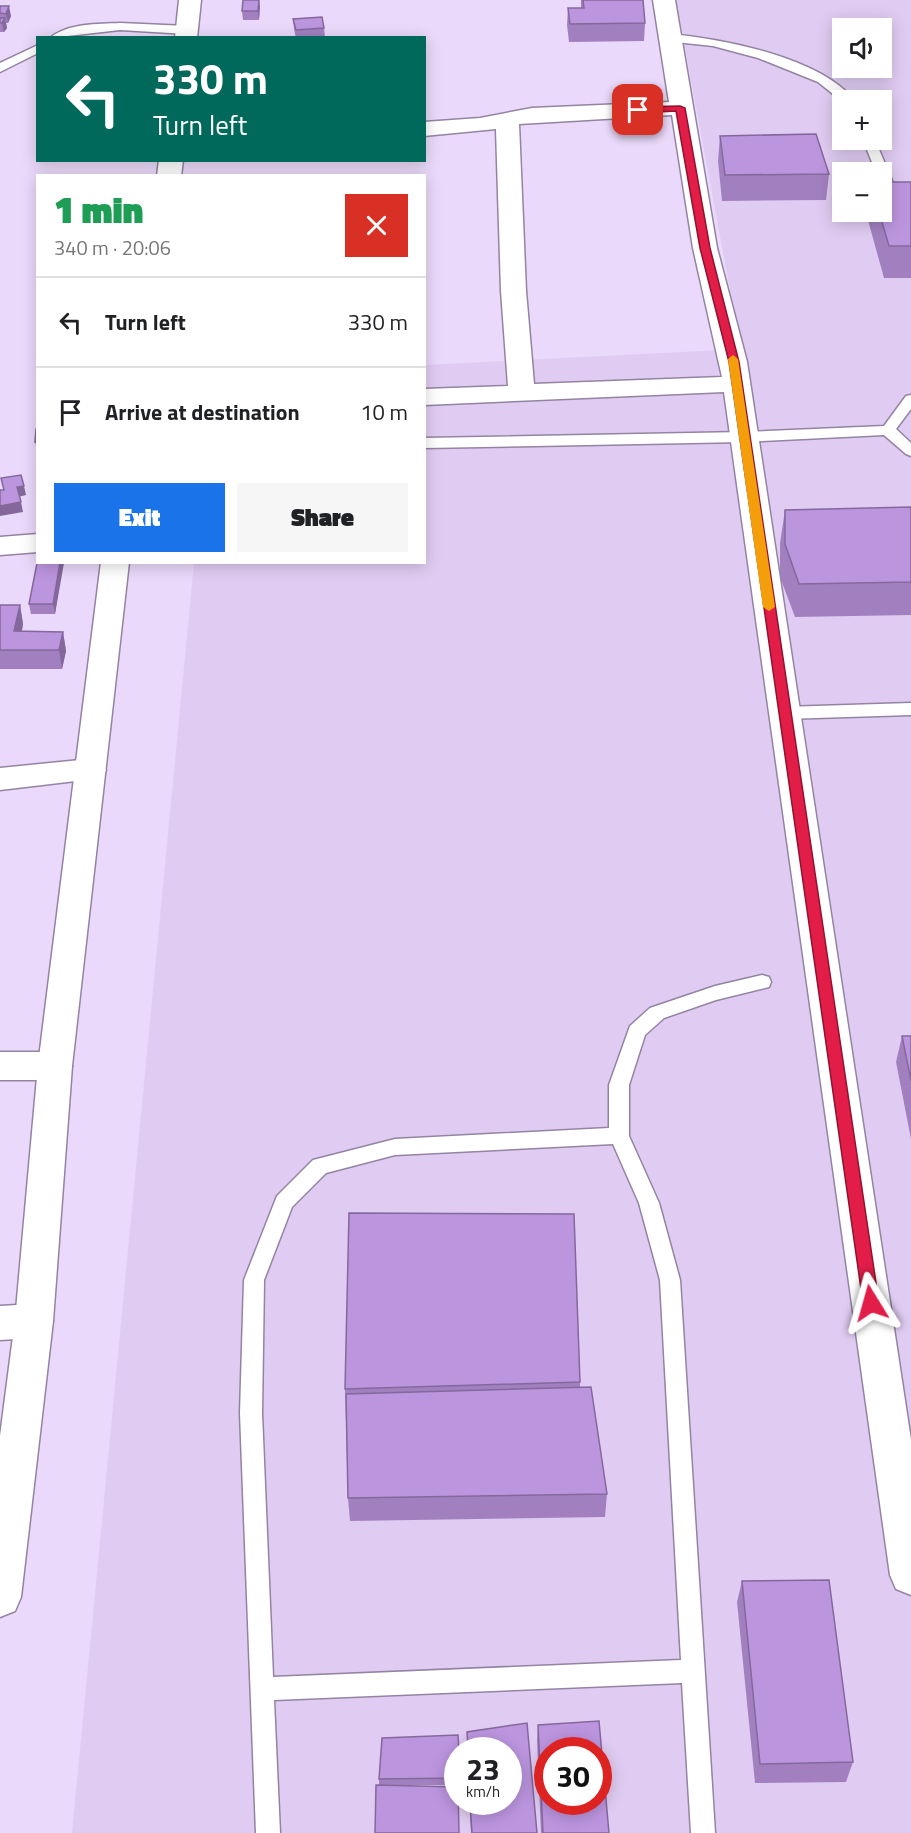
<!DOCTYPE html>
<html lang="en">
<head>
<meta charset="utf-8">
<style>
	:root { --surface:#fff; --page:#f6f6f6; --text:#202124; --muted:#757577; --line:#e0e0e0; --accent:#1a73e8 }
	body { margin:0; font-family:"Titillium Web",sans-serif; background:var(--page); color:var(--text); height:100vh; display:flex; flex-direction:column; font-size:22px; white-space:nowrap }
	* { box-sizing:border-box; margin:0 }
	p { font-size:20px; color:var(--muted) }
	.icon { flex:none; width:33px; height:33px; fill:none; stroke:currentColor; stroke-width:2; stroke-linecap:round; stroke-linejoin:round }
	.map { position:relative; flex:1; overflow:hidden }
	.side { position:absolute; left:36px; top:174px; width:390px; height:390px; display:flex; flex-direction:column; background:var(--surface); border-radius:0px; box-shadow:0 3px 15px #0003 }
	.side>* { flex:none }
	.hud { position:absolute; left:36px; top:36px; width:390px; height:126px; border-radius:0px; box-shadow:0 3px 15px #0003; background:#00695c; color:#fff; overflow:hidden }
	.tools { position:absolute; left:832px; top:18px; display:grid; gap:12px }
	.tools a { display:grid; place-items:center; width:60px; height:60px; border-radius:0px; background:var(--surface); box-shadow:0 3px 15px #0003; font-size:30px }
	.speed { position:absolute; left:444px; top:1737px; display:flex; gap:12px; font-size:30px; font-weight:700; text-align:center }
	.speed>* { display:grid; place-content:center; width:78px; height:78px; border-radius:50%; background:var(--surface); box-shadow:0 3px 15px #0003; line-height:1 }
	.speed small { font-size:15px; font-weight:400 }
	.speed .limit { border:9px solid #d22; background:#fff; color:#111 }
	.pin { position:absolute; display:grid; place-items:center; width:51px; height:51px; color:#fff; margin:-26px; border-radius:12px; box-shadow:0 3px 9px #0006 }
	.me { position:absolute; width:66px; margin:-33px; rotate:352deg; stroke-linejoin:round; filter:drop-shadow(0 0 4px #0008) }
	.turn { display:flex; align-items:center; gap:21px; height:126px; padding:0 18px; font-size:27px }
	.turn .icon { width:78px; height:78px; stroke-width:2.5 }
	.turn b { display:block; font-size:42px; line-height:51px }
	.round { display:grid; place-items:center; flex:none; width:63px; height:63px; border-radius:0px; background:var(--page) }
	.overview { display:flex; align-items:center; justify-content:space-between; height:102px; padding:0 18px }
	h1 { font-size:36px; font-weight:800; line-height:45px; color:#1e9e55 }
	.primary-button { display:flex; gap:12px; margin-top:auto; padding:12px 18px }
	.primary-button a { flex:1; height:69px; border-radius:0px; background:var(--accent); color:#fff; font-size:24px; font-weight:800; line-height:69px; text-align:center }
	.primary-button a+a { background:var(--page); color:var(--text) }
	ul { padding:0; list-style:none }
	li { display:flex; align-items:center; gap:18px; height:90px; padding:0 18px; border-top:2px solid var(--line) }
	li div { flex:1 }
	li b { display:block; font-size:22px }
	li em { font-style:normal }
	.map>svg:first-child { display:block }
	.built { fill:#e0ccf2; fill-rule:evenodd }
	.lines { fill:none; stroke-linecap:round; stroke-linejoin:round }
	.service-casing { stroke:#9384a2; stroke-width:3 }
	.minor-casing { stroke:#9384a2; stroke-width:3 }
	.secondary-casing { stroke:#9384a2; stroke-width:3 }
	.service { fill:#fff; fill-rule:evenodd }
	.minor { fill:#fff; fill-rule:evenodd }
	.secondary { fill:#fff; fill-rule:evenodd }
	.wall { fill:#a280c0 }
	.shaded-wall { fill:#84689c }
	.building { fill:#bc95df; stroke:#84689c; stroke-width:1.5; fill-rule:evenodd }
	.route { fill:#e11d48; stroke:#92132f; stroke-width:1.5 }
	.slow { fill:#f59e0b }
</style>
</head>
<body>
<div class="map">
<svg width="911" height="1833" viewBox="0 0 911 1833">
	<rect width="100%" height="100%" fill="#ead9fa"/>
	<path class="built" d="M676,0H911V1833H72L194,563L424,562L425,365L741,349ZM843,28H882V68H843ZM843,100H882V140H843ZM843,172H882V212H843ZM458,1750H508V1802H458ZM548,1750H598V1802H548Z"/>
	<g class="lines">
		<g class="service-casing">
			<path id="service" d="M120,23L187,26L193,30L187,34L120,30L50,38C68,23 98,24 120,23Z
				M670,34C723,39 819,57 854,100L843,102L818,82L758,58L713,46L666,41L664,38Z
				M38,45V53L0,72V63Z
				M863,140H875L902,204L900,207H890C884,195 882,186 882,172H876Z
				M911,395V409L896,429L911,443V456L906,454L884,435L744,442L424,448V438L744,432L884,426L906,396Z
				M911,703V715L784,719L776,713L784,707Z
				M762,975L769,977L771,982L769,987L716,1000L664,1018L645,1035L629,1085V1136L659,1203L680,1280L715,1833H691L682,1683L274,1700L280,1833H256L240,1413L244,1280L277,1196L313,1160L395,1139L609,1128V1085L630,1026L650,1008L715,986ZM613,1144L639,1203L660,1280L681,1660L273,1677L262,1413L264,1280L292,1207L326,1173L395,1155Z"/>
		</g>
		<g class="minor-casing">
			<path id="minor" d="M653,0H675L717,248L747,362L911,1440V1595L896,1589L890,1575L724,392L424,405V389L508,386L501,291L496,129L424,136V122L480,118L532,108L669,102ZM672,115L693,248L722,377L534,384L526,291L519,124Z
				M38,534V552L0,555V537Z
				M90,759L101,762L106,770L101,778L0,790V768Z
				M0,1052H55L67,1056L72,1066L67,1076L55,1080H0Z
				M34,1304L47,1309L53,1321L47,1333L34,1338L0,1340V1306Z"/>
		</g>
		<g class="secondary-casing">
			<path id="secondary" d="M179,0H201L197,38H175Z
				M159,160H183L181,176H157Z
				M101,562H129L72,1066L53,1321L21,1597L15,1611L0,1617V1436L15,1321L38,1066Z"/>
		</g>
		<use href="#service" class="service"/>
		<use href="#minor" class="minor"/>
		<use href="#secondary" class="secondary"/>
	</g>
	<path class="wall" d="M581,0H643L645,23L644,41L569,42L567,25L568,8H581Z
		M0,6L11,16L8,23H6L7,28L4,32H0Z
		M260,6L259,20H243L242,11Z
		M293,19L324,28L325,37L296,38L294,29Z
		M720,136L829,174L826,200L722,201L718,161Z
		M911,182V278H884L866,213L867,212H882Z
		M38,429V454L35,442Z
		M911,507V615L795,617L780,577V543L785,510Z
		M63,562L55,614H31L29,604Z
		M0,605H20L23,624L22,631L63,632L66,651L62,669H0Z
		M902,1036H911V1139L896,1062Z
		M580,1382V1387L607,1494L605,1517L350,1521L348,1498L345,1389Z
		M742,1581L853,1762L846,1782L755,1783L737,1602Z
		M527,1723L537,1833H471L469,1802H508V1750H467V1732Z
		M538,1725L609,1833H541L537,1740Z
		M458,1750V1785H379V1779Z"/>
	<path class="shaded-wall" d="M259,0L260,6L259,20L258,11Z
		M9,6L11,16L8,23L6,14Z
		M5,18L7,28L4,32L2,23Z
		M24,486L26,495L18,497L17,487Z
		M21,502L23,512L0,516V506Z
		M60,562L64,563L55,614L53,604Z
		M20,605L23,624L18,650L14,631Z
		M63,632L66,651L62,669L59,650Z"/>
	<path class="building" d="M243,0H259L258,11H242Z
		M583,0H643L645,23L570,24L568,8H584Z
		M0,6H9L6,14L0,13Z
		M322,17L324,28L296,30L293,19Z
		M0,18H5L2,23H0Z
		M816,134L829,174L725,175L720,136Z
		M882,182H911V246H889L879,212H882Z
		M36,429H38V442H35Z
		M21,475L24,486L17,487L21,502L0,506V490H4L1,478Z
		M911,507V582L799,584L785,544V510Z
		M38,558V562H60L53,604H29Z
		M0,605H20L14,631L63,632L59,650H0Z
		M902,1036H911V1081Z
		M349,1213L574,1214L580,1382L345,1389Z
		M591,1387L607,1494L348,1498L346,1394Z
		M829,1580L853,1762L760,1764L742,1581Z
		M599,1721L609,1833H543L538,1725ZM548,1750H598V1802H548Z
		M527,1723L537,1833H472L470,1802H508V1750H468L467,1732Z
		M458,1735L459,1750H458V1778L379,1779L382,1738Z
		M376,1785L458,1787L459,1833H375Z"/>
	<path class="route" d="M680,106L685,108L710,248L739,362L879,1303L876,1308H865L863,1303L729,362L700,248L676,111L638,113L633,110L638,107Z"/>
	<path class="slow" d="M733,355L738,359L775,607L769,611L763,607L728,359Z"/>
</svg>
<div class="tools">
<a><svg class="icon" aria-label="sound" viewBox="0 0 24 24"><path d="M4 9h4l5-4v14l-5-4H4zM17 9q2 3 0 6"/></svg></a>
<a>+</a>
<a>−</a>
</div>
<div class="speed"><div>23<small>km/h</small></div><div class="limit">30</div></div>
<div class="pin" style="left:638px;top:110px;background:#d93025"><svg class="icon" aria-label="arrive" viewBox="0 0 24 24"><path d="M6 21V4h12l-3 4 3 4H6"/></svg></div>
<svg class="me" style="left:871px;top:1303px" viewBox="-20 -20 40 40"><path d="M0-17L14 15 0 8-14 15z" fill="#e11d48" stroke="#fff" stroke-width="4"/></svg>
<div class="hud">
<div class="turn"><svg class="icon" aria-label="left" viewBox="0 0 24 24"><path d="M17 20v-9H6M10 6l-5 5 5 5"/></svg><div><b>330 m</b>Turn left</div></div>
</div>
<section class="side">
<div class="overview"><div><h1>1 min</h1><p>340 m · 20:06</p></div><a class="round" style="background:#d93025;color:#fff"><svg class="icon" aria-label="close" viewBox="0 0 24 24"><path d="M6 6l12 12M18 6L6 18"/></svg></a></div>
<ul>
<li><svg class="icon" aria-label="left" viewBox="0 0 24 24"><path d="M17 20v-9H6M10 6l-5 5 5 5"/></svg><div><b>Turn left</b></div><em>330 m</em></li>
<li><svg class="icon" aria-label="arrive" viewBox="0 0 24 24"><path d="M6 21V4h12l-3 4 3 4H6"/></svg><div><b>Arrive at destination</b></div><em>10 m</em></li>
</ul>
<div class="primary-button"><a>Exit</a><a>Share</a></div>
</section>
</div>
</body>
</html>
